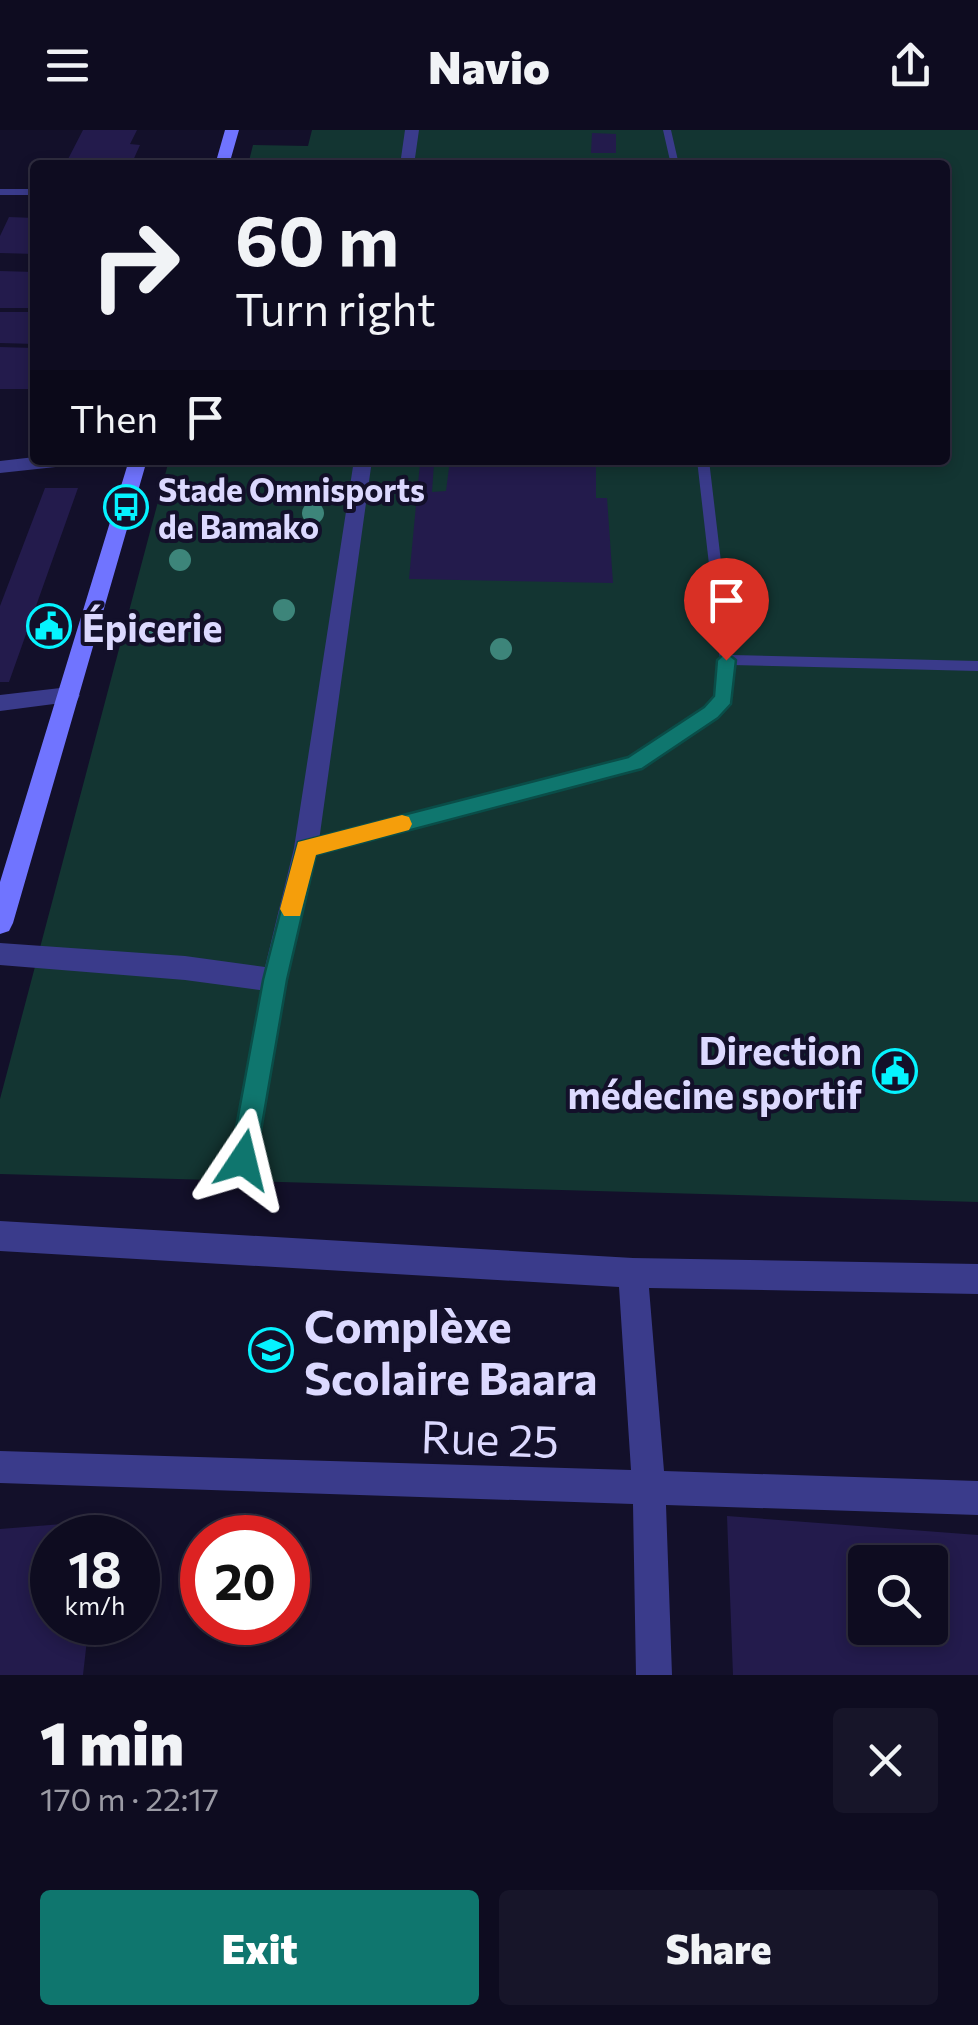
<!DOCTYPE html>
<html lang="en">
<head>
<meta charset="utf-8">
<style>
	:root { --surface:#0e0c20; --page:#171529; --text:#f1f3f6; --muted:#9b9ba5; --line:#2e2c3e; --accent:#0f766e }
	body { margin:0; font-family:Commissioner,sans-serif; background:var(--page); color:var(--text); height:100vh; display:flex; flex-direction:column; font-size:38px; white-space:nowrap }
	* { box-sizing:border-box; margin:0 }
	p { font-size:32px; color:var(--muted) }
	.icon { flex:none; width:55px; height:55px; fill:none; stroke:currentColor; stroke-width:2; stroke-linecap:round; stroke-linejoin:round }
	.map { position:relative; height:1545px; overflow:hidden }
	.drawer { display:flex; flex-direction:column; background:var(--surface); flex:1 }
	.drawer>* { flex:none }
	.hud { position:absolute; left:30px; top:30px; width:920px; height:305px; border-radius:10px; box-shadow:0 5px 15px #0003,0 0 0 2px var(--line); background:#0e0c20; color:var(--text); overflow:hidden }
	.tools { position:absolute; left:848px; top:1415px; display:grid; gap:20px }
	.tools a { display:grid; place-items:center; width:100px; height:100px; border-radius:10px; background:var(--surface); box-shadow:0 5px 15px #0003,0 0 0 2px var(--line); font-size:50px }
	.speed { position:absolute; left:30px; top:1385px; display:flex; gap:20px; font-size:50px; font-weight:700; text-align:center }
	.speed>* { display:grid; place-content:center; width:130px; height:130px; border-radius:50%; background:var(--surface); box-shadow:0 5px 15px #0003,0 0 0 2px var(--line); line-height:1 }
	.speed small { font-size:25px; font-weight:400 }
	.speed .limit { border:15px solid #d22; background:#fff; color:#111 }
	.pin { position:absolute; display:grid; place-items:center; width:85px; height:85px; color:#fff; margin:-102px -42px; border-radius:50% 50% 50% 0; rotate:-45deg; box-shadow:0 0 10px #0007 }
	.pin .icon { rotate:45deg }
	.me { position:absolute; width:110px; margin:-55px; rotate:10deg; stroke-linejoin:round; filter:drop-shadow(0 0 8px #0008) }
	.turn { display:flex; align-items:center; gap:35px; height:210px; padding:0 40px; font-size:45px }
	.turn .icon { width:130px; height:130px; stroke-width:2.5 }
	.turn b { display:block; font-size:70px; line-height:85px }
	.then { display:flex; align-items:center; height:95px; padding:0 40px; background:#0003; gap:20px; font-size:38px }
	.round { display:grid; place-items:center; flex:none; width:105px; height:105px; border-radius:10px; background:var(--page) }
	.headline { display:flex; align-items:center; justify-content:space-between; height:170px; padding:0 40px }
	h1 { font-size:60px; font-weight:800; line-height:75px }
	.primary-button { display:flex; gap:20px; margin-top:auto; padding:20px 40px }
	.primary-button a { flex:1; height:115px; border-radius:10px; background:var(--accent); color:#fff; font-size:40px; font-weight:800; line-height:115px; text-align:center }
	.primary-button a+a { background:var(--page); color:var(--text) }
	header { display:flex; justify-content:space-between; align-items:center; height:130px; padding:0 40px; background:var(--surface); font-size:45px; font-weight:800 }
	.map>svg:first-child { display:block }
	.green { fill:#133532 }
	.building { fill:#231b4c; fill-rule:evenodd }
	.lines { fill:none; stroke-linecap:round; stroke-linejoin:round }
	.service { fill:#3a3b8b; fill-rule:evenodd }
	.minor { fill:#3a3b8b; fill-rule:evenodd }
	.secondary { fill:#7074ff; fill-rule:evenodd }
	.tree { fill:#3d857a }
	.route { fill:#0f766e; stroke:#0a4d48; stroke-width:2.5 }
	.slow { fill:#f59e0b }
	.labels { text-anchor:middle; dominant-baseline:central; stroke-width:8; stroke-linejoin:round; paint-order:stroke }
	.far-poi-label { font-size:32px; font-weight:bold; fill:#dcd9ff; stroke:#13102a; text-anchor:start }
	.poi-label { font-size:38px; font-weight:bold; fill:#dcd9ff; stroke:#13102a; text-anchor:start }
	.near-poi-label { font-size:45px; font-weight:bold; fill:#dcd9ff; stroke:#13102a; text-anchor:start }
	.near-street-label { font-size:45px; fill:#dcd9ff; stroke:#13102a }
</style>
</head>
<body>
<header><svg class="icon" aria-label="menu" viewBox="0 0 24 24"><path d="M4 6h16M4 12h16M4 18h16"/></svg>Navio<svg class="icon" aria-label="share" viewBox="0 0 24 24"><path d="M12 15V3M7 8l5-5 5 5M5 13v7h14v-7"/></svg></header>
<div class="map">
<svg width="978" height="1545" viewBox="0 0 978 1545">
	<rect width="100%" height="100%" fill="#13102a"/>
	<path class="green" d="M312,0H978V1072L0,1044V969L169,330H945V35H248L253,15L308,16Z"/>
	<path class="building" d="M83,0H137L130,14L140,15L131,35L66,33Z
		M592,3L616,4V23H591Z
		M9,87L35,88V124L0,123V106Z
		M0,141L35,142V178H0Z
		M0,182H35V214L0,213Z
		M0,217L35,218V259H0Z
		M450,330H596V368H607L613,453L409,449L420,333H434L432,362L446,361Z
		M45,358H78L9,552H0V476Z
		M727,1386L978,1405V1545H733ZM865,1432H930V1498H865Z
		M100,1391L98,1408H52V1492H89L83,1545H0V1399Z"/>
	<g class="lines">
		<path class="service" d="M663,0H671L679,35H671Z
			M0,59H35V65H0Z
			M697,330H709L732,525L978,531V541L732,535L730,568L716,587L640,637L306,724L301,722L299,718L301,714L306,712L631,629L706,579L716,567L720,530Z
			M275,843L281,845L283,850L252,1030L249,1036L243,1038L237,1036L234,1030L267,850L269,845Z"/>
		<path class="minor" d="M405,0H419L414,35H400Z
			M35,327V330H74L65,336L0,343V331Z
			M354,330H372L318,718L284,858L275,862L185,850L0,835V813L185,826L265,837L294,718Z
			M69,557L80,565L77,571L0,581V565Z
			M0,1091L633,1128L978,1134V1164L649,1158L664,1341L978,1351V1385L666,1375L672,1545H636L633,1374L0,1353V1321L631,1340L619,1157L0,1121Z"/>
		<path class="secondary" d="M225,0H239L229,35H215Z
			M129,330H147L13,793L9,801L0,804V752Z"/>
	</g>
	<g class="tree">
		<circle cx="313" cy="383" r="11"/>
		<circle cx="180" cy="430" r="11"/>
		<circle cx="284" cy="480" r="11"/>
		<circle cx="150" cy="501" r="11"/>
		<circle cx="501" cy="519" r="11"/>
	</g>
	<path class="route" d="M726,522L736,530L731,574L718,588L642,639L316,725L287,850L256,1030L252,1039L243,1043L234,1039L230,1030L263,850L298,712L628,627L704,577L714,566L717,530Z"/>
	<path class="slow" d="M402,685L409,687L412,694L409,700L316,725L300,786H284L280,779L298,712Z"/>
	<defs>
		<g id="bus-ring" transform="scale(2.25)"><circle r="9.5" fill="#13102a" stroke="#05f3ff" stroke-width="1.5"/><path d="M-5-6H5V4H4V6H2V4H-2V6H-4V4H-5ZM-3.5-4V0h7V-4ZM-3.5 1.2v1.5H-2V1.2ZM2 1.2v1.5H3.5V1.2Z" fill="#05f3ff"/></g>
		<g id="civic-ring" transform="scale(2.25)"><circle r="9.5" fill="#13102a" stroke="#05f3ff" stroke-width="1.5"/><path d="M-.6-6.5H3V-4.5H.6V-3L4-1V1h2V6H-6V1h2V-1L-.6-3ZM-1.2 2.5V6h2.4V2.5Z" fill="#05f3ff"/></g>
		<g id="school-ring" transform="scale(2.25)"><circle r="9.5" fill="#13102a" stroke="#05f3ff" stroke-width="1.5"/><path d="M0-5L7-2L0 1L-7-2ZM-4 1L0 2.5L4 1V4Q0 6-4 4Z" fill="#05f3ff"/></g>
	</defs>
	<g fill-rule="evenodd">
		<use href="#bus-ring" x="126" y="377"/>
		<use href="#civic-ring" x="49" y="496"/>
		<use href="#civic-ring" x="895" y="941"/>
		<use href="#school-ring" x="271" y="1220"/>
	</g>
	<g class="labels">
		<g class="far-poi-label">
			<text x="158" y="359">Stade Omnisports<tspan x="158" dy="37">de Bamako</tspan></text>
		</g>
		<g class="poi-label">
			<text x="82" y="496">Épicerie</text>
			<text x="862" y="919" text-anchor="end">Direction<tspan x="862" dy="44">médecine sportif</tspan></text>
		</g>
		<g class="near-poi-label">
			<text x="304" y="1194">Complèxe<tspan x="304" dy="52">Scolaire Baara</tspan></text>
		</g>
		<g class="near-street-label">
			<text transform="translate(490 1307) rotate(2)">Rue 25</text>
		</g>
	</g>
</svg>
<div class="tools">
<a><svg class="icon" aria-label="search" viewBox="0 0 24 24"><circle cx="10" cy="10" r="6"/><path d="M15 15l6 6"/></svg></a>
</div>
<div class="speed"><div>18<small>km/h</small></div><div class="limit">20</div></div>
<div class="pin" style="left:726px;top:530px;background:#d93025"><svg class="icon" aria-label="arrive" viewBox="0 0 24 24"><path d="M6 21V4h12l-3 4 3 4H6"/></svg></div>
<svg class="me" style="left:243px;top:1030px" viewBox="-20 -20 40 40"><path d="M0-17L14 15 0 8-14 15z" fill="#0f766e" stroke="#fff" stroke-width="4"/></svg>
<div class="hud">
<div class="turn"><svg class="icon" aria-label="right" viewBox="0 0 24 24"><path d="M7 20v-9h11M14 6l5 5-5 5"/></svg><div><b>60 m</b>Turn right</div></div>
<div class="then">Then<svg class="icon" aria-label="arrive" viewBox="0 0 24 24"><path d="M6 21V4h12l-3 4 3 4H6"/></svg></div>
</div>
</div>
<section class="drawer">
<div class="headline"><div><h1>1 min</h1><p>170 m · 22:17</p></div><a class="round"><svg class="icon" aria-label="close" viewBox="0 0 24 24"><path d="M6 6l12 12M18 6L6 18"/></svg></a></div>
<div class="primary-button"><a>Exit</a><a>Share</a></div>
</section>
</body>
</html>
